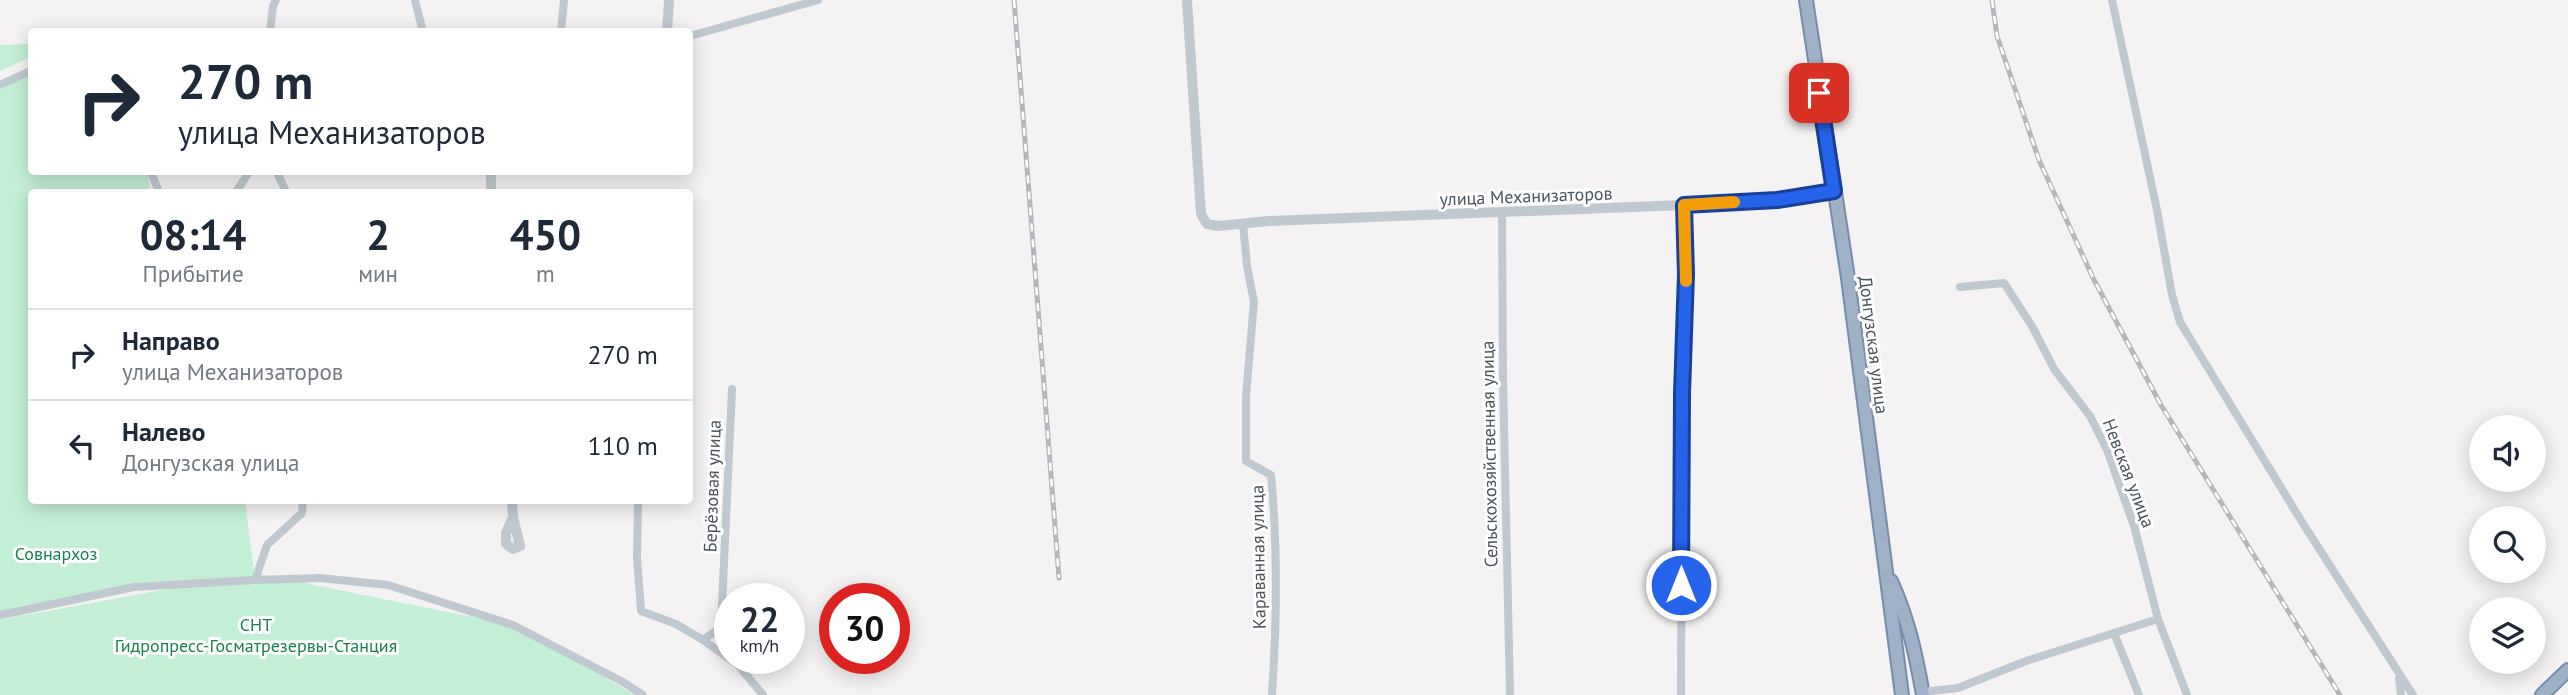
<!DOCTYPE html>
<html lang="ru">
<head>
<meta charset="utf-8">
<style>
	:root { --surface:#fff; --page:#f6f6f7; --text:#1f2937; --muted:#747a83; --line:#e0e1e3 }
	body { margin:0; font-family:"PT Sans",sans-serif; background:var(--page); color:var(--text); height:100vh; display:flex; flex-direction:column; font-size:26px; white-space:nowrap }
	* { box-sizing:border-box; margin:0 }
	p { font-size:23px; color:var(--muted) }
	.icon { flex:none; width:38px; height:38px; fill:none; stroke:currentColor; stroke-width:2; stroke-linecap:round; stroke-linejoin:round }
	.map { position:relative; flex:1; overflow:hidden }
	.sheet { position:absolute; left:28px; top:189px; width:665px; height:315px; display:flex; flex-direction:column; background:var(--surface); border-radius:7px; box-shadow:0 4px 18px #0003 }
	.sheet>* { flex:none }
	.guide { position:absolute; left:28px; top:28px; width:665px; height:147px; border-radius:7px; box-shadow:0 4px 18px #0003; background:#fff; color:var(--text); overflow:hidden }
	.buttons { position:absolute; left:2469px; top:415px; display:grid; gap:14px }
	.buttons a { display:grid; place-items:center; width:77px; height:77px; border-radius:50%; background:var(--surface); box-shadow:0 4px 18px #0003; font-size:35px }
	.speed { position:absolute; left:714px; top:583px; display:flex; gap:14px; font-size:35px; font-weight:700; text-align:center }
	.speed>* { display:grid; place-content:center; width:91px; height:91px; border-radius:50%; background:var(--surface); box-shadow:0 4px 18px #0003; line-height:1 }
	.speed small { font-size:18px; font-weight:400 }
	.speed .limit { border:10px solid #d22; background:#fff; color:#111 }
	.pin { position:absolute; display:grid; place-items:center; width:60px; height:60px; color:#fff; margin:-30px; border-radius:14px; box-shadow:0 4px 10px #0006 }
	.me { position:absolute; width:77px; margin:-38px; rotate:0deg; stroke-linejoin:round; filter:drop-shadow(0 0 5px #0008) }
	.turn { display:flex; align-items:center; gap:24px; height:147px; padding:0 35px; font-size:32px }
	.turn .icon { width:91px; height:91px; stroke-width:2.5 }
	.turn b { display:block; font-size:49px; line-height:60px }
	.eta { display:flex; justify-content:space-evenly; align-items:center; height:119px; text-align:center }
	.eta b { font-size:42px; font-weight:700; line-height:49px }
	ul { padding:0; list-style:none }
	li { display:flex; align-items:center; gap:21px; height:91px; padding:0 35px; border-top:2px solid var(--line) }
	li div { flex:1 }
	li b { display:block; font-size:26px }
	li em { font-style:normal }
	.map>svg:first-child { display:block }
	.green { fill:#c3efd6; fill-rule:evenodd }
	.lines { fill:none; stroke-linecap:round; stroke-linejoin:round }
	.trunk-casing { stroke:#768dab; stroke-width:16 }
	.minor { stroke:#c0c9d0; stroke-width:8 }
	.tertiary { stroke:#c0c9d0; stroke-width:10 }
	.trunk { stroke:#9fb1c7; stroke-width:12 }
	.rail-casing { stroke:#b4b7bc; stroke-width:5 }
	.rail { stroke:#fff; stroke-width:2.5; stroke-dasharray:8; stroke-linecap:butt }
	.route-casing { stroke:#184099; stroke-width:18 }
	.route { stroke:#2563eb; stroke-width:12 }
	.slow { stroke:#f59e0b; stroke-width:12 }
	.labels { text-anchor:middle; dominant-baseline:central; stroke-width:6; stroke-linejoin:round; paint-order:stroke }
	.street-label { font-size:18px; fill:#4a545f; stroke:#fff }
	.park-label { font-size:18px; fill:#1a8152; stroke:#fff }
</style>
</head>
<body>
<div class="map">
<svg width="2568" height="695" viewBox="0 0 2568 695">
	<rect width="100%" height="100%" fill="#f4f2f2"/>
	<path class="green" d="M31,44V57L0,71V45Z
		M31,70L32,172H148L150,192H32V500L245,501L254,573L513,625L636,695H0V84ZM189,585L5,619H4L156,586Z"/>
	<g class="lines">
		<g class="trunk-casing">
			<path id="trunk" d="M1806,0L1848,278L1902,695
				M1891,581C1908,618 1916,655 1923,695
				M2542,695L2568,670"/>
		</g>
		<path class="minor" d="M415,0L423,32
			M2112,0L2157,210L2172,295L2180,322L2302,522L2413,695
			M270,32L273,6L276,0
			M561,32L564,0
			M690,36L818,0
			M0,85L32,70
			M151,172L159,192
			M277,172L286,192
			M236,192L249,172
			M1502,213L1503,379L1510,695
			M1243,224L1247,266L1254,302L1246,397V461L1271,475C1278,549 1277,621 1272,695
			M1960,287L2004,283L2032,326L2054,369L2090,416L2107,450L2134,526L2158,619L2187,695
			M638,500L637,557L641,611L676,624L703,640L721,627
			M255,580L320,578L388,585L513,625L623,682L643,695
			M0,615L134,587L255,580L267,545L302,513L303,500
			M2114,633L2139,695
			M703,640L738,665L763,695
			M730,646L721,627L732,389
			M2399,678L2401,695
			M1922,692L1958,688L2026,661L2158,619
			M1681,695L1682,393L1686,274L1684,205"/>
		<path class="tertiary" d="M1187,0L1201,214L1207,224L1218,226L1269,221L1684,205L1777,200L1834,191
			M667,32L669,0
			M491,172V192
			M512,500L513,517L520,546L513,549L506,544V533L513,517"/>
		<use href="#trunk" class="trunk"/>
		<g class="rail-casing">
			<path id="rail" d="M1014,0L1059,578
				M1992,0L1997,36L2039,160L2094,280L2161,405L2340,695"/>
		</g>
		<use href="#rail" class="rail"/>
	</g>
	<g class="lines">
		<g class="route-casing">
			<path id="route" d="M1681,585L1682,393L1686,274L1684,205L1777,200L1834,191L1819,93"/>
		</g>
		<use href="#route" class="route"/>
		<path class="slow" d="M1686,281L1684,205L1734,202"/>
	</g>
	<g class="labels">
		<g class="street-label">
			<text transform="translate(1526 196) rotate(-2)">улица Механизаторов</text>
			<text transform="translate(1874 345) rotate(83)">Донгузская улица</text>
			<text transform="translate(1489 454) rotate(-91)">Сельскохозяйственная улица</text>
			<text transform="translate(2129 473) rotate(69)">Невская улица</text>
			<text transform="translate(712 486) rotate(-88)">Берёзовая улица</text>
			<text transform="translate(1258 557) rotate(-91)">Караванная улица</text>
		</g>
		<g class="park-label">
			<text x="56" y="553">Совнархоз</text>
			<text x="256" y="624">СНТ<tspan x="256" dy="21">Гидропресс-Госматрезервы-Станция</tspan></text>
		</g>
	</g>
</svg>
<div class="buttons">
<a><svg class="icon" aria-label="sound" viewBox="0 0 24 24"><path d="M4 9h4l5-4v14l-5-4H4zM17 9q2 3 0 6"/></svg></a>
<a><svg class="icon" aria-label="search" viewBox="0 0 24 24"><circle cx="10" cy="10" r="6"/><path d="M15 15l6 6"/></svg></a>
<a><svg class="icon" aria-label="layers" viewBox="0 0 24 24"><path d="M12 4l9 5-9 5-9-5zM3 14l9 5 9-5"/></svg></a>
</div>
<div class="speed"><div>22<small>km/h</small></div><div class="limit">30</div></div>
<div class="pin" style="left:1819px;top:93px;background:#d93025"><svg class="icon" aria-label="arrive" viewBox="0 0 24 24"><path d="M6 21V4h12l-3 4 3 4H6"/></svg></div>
<svg class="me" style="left:1681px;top:585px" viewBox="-20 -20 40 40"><circle r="17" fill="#2563eb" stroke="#fff" stroke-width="3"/><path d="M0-11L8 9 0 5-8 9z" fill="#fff"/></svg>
<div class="guide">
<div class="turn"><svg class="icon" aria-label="right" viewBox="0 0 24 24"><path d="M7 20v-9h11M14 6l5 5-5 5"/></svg><div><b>270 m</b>улица Механизаторов</div></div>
</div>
<section class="sheet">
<div class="eta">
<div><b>08:14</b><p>Прибытие</p></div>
<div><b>2</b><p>мин</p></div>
<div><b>450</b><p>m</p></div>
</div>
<ul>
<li><svg class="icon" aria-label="right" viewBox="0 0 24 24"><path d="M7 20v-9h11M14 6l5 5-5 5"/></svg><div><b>Направо</b><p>улица Механизаторов</p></div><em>270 m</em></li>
<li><svg class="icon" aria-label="left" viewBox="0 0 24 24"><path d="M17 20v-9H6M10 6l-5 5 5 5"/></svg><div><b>Налево</b><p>Донгузская улица</p></div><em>110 m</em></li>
</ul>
</section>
</div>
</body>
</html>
